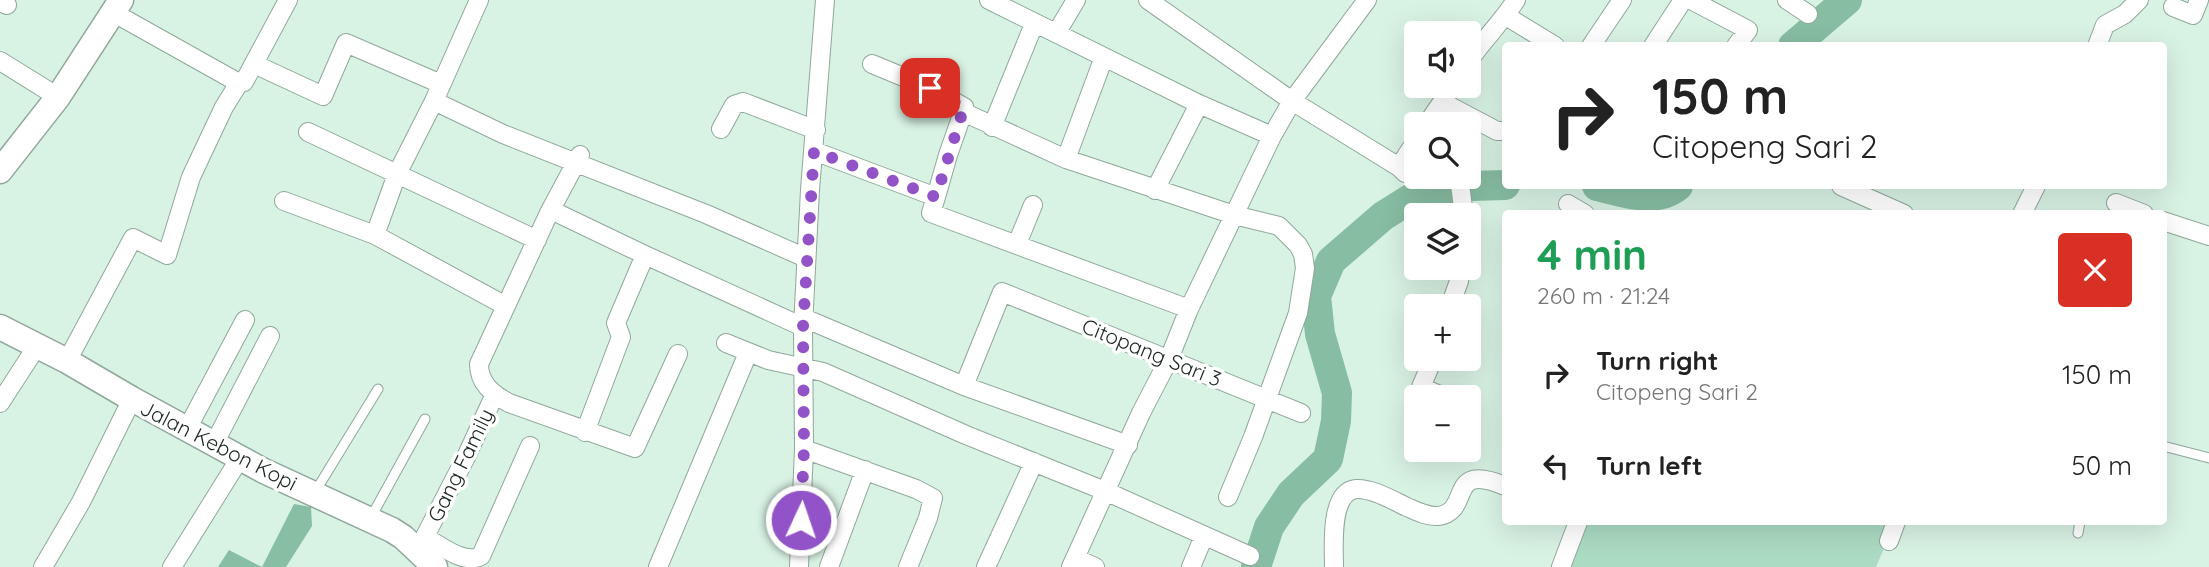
<!DOCTYPE html>
<html lang="en">
<head>
<meta charset="utf-8">
<style>
	:root { --surface:#fff; --page:#f2f2f2; --text:#222; --muted:#767676 }
	body { margin:0; font-family:Quicksand,sans-serif; background:var(--page); color:var(--text); height:100vh; display:flex; flex-direction:column; font-size:26px; white-space:nowrap }
	* { box-sizing:border-box; margin:0 }
	p { font-size:23px; color:var(--muted) }
	.icon { flex:none; width:38px; height:38px; fill:none; stroke:currentColor; stroke-width:2; stroke-linecap:round; stroke-linejoin:round }
	.map { position:relative; flex:1; overflow:hidden }
	.sheet { position:absolute; left:1502px; top:210px; width:665px; height:315px; display:flex; flex-direction:column; background:var(--surface); border-radius:7px; box-shadow:0 7px 28px #0002 }
	.sheet>* { flex:none }
	.banner { position:absolute; left:1502px; top:42px; width:665px; height:147px; border-radius:7px; box-shadow:0 7px 28px #0002; background:#fff; color:var(--text); overflow:hidden }
	.buttons { position:absolute; left:1404px; top:21px; display:grid; gap:14px }
	.buttons a { display:grid; place-items:center; width:77px; height:77px; border-radius:7px; background:var(--surface); box-shadow:0 7px 28px #0002; font-size:35px }
	.pin { position:absolute; display:grid; place-items:center; width:60px; height:60px; color:#fff; margin:-30px; border-radius:14px; box-shadow:0 4px 10px #0006 }
	.me { position:absolute; width:77px; margin:-38px; rotate:3deg; stroke-linejoin:round; filter:drop-shadow(0 0 5px #0008) }
	.turn { display:flex; align-items:center; gap:24px; height:147px; padding:0 35px; font-size:32px }
	.turn .icon { width:91px; height:91px; stroke-width:2.5 }
	.turn b { display:block; font-size:49px; line-height:60px }
	.round { display:grid; place-items:center; flex:none; width:74px; height:74px; border-radius:7px; background:var(--page) }
	.head { display:flex; align-items:center; justify-content:space-between; height:119px; padding:0 35px }
	h1 { font-size:42px; font-weight:700; line-height:52px; color:#1e9e55 }
	ul { padding:0; list-style:none }
	li { display:flex; align-items:center; gap:21px; height:91px; padding:0 35px }
	li div { flex:1 }
	li b { display:block; font-size:26px }
	li em { font-style:normal }
	.map>svg:first-child { display:block }
	.green { fill:#abdbc2 }
	.forest { fill:#88bea3 }
	.lines { fill:none; stroke-linecap:round; stroke-linejoin:round }
	.river { stroke:#87bda2; stroke-width:30 }
	.lane-casing { stroke:#90a89b; stroke-width:11 }
	.street-casing { stroke:#90a89b; stroke-width:20 }
	.secondary-casing { stroke:#90a89b; stroke-width:27 }
	.lane { stroke:#fff; stroke-width:9 }
	.street { stroke:#fff; stroke-width:18 }
	.secondary { stroke:#fff; stroke-width:24 }
	.route { stroke:#9353c8; stroke-width:12; stroke-dasharray:0 21.6 }
	.labels { text-anchor:middle; dominant-baseline:central; stroke-width:7; stroke-linejoin:round; paint-order:stroke }
	.street-label { font-size:21px; fill:#1d2722; stroke:#fff }
</style>
</head>
<body>
<div class="map">
<svg width="2209" height="567" viewBox="0 0 2209 567">
	<rect width="100%" height="100%" fill="#d8f2e4"/>
	<path class="green" d="M1584,522H1895L1876,567H1570Z"/>
	<path class="forest" d="M294,504L311,507L312,526L286,567H262Z
		M229,550L262,567H218Z"/>
	<g class="lines">
		<path class="river" d="M1793,46L1847,0
			M1597,186C1624,192 1654,205 1678,186
			M1256,567L1269,527L1291,494L1328,459L1336,421L1337,393L1320,334L1316,296L1331,261L1383,216L1420,193L1472,186L1505,185"/>
		<g class="lane-casing">
			<path id="lane" d="M2163,446L2209,458
				M315,492L378,389
				M370,519L425,419
				M2078,533L2080,522"/>
		</g>
		<g class="street-casing">
			<path id="street" d="M989,0L1199,104L1272,136
				M1148,0L1292,101L1399,167L1405,173H1416
				M1691,0L1748,30L1736,46
				M1787,0L1808,14
				M0,2L7,5
				M2173,7L2193,15L2199,0
				M114,13L239,83L244,82L288,0
				M1506,16L1555,46
				M1057,32L1076,0
				M1591,46L1622,0
				M1653,46L1683,0
				M2097,46L2105,25L2125,14L2139,0
				M0,61L58,97
				M1468,62C1483,40 1502,22 1516,0
				M254,64L323,96L346,43L441,84
				M872,64L930,88L964,107L963,112L1066,159L1234,215L1279,226L1298,245L1303,254L1305,268L1298,313L1253,437L1228,497
				M434,101L503,134L706,214L806,258
				M1442,102L1497,131H1505
				M1427,124L1453,86
				M992,127L1034,24
				M721,129L734,105L743,102L816,130
				M308,132L537,240
				M814,151L936,197L931,213L1189,309
				M580,155L549,213L479,364C479,383 492,394 509,403L635,448L678,354
				M1066,159L1104,57
				M1399,167L1416,141
				M1459,177L1464,215
				M1841,186L1904,214
				M1155,190L1199,104
				M936,197L948,155L963,112
				M284,201L375,235L506,306
				M2116,203L2144,214
				M1568,204L1585,214
				M551,210L645,255L803,327
				M2022,214L2036,186
				M2163,221L2209,236
				M375,235L397,174L434,101L479,0
				M1017,244L1033,205
				M1450,306L1459,281L1461,268
				M804,318L964,386L1128,445
				M726,343L768,360L823,372L966,435L1105,491L1250,556
				M1433,359L1421,387L1444,397
				M67,361L133,238L167,255L191,177L224,107L239,83
				M964,386L1002,292L1301,413
				M0,403L37,346
				M187,429L245,320
				M585,432L621,337L616,323L645,255
				M214,444L270,336
				M804,449L916,489L933,498L928,518L908,567
				M425,537C440,545 464,565 481,556L530,446
				M1889,541L1896,522
				M419,548L466,457L495,394
				M1075,558L1095,567
				M43,567L81,502L132,399
				M172,567L240,458
				M658,567L748,353
				M799,567L804,449L803,327L810,190L825,0
				M829,567L865,470
				M986,567L1034,462
				M1071,567L1141,413L1169,359L1189,309L1272,136L1292,101L1367,0
				M1191,567L1204,536
				M1334,567C1334,548 1329,492 1356,489C1372,488 1392,500 1407,507C1416,511 1427,517 1438,516C1473,512 1445,461 1505,486
				M1561,567L1578,522"/>
		</g>
		<g class="secondary-casing">
			<path id="secondary" d="M0,171L58,97L121,0
				M0,327L67,361L132,399L264,471L392,530L403,537L435,567"/>
		</g>
		<use href="#lane" class="lane"/>
		<use href="#street" class="street"/>
		<use href="#secondary" class="secondary"/>
	</g>
	<g class="lines">
		<path class="route" d="M801,520L804,449L803,327L814,151L936,197L964,107L930,88"/>
	</g>
	<g class="labels">
		<g class="street-label">
			<text transform="translate(1152 352) rotate(22)">Citopang Sari 3</text>
			<text transform="translate(219 445) rotate(27)">Jalan Kebon Kopi</text>
			<text transform="translate(460 465) rotate(-64)">Gang Family</text>
		</g>
	</g>
</svg>
<div class="buttons">
<a><svg class="icon" aria-label="sound" viewBox="0 0 24 24"><path d="M4 9h4l5-4v14l-5-4H4zM17 9q2 3 0 6"/></svg></a>
<a><svg class="icon" aria-label="search" viewBox="0 0 24 24"><circle cx="10" cy="10" r="6"/><path d="M15 15l6 6"/></svg></a>
<a><svg class="icon" aria-label="layers" viewBox="0 0 24 24"><path d="M12 4l9 5-9 5-9-5zM3 14l9 5 9-5"/></svg></a>
<a>+</a>
<a>−</a>
</div>
<div class="pin" style="left:930px;top:88px;background:#d93025"><svg class="icon" aria-label="arrive" viewBox="0 0 24 24"><path d="M6 21V4h12l-3 4 3 4H6"/></svg></div>
<svg class="me" style="left:801px;top:520px" viewBox="-20 -20 40 40"><circle r="17" fill="#9353c8" stroke="#fff" stroke-width="3"/><path d="M0-11L8 9 0 5-8 9z" fill="#fff"/></svg>
<div class="banner">
<div class="turn"><svg class="icon" aria-label="right" viewBox="0 0 24 24"><path d="M7 20v-9h11M14 6l5 5-5 5"/></svg><div><b>150 m</b>Citopeng Sari 2</div></div>
</div>
<section class="sheet">
<div class="head"><div><h1>4 min</h1><p>260 m · 21:24</p></div><a class="round" style="background:#d93025;color:#fff"><svg class="icon" aria-label="close" viewBox="0 0 24 24"><path d="M6 6l12 12M18 6L6 18"/></svg></a></div>
<ul>
<li><svg class="icon" aria-label="right" viewBox="0 0 24 24"><path d="M7 20v-9h11M14 6l5 5-5 5"/></svg><div><b>Turn right</b><p>Citopeng Sari 2</p></div><em>150 m</em></li>
<li><svg class="icon" aria-label="left" viewBox="0 0 24 24"><path d="M17 20v-9H6M10 6l-5 5 5 5"/></svg><div><b>Turn left</b></div><em>50 m</em></li>
</ul>
</section>
</div>
</body>
</html>
